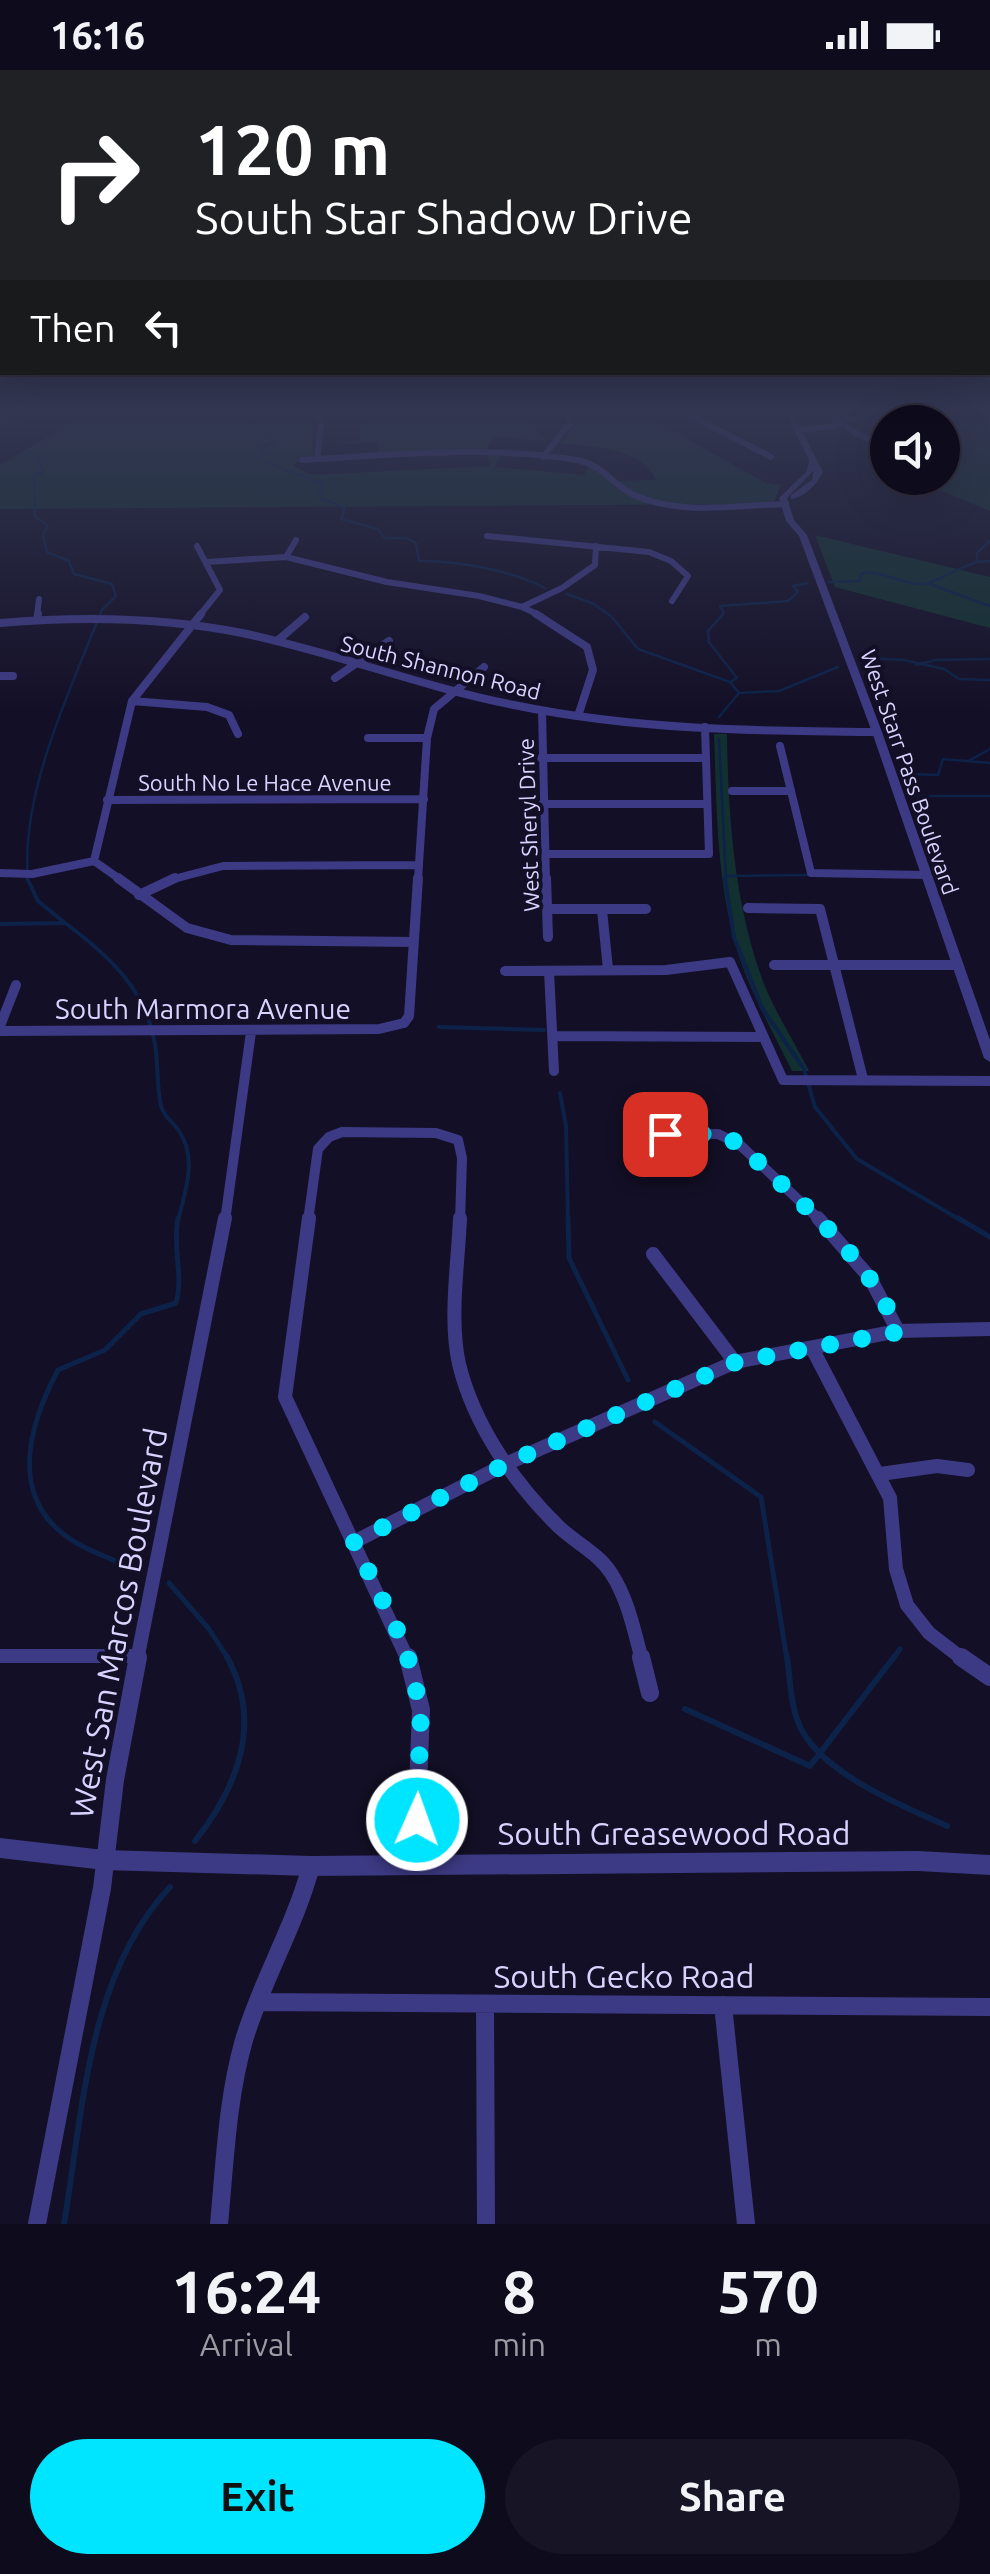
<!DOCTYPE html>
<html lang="en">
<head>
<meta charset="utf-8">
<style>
	:root { --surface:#0e0b1c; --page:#171425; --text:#f1f3f6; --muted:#9b9ba3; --line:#2e2b3b; --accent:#00e5ff }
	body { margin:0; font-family:Ubuntu,sans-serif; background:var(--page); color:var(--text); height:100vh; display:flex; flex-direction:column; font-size:38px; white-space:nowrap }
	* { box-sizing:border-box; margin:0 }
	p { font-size:32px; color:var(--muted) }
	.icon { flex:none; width:55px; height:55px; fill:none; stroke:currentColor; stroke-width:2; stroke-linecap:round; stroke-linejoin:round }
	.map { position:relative; height:2154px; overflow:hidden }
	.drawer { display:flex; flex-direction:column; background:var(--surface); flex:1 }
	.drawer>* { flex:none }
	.hud { position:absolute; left:0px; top:0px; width:990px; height:305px; box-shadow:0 10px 40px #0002,0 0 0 2px var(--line); background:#202124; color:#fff; overflow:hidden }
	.controls { position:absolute; left:870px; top:335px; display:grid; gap:20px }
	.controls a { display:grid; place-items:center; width:90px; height:90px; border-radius:50%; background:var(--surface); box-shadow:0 10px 40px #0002,0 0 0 2px var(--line); font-size:50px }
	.pin { position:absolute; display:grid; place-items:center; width:85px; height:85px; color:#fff; margin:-42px; border-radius:20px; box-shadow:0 5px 15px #0006 }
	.me { position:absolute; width:110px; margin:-55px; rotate:2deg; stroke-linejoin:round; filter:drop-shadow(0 0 8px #0008) }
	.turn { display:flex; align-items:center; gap:35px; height:210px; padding:0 30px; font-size:45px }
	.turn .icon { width:130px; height:130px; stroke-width:2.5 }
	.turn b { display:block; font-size:70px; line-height:85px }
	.then { display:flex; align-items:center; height:95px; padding:0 30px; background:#0003; gap:20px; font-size:38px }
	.eta { display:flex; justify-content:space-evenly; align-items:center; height:170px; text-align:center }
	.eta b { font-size:60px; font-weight:600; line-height:70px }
	.cta { display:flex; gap:20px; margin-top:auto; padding:20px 30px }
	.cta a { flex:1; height:115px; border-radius:60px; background:var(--accent); color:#111; font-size:40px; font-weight:600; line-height:115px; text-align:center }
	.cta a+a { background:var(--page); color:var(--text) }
	.status { display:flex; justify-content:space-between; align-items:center; height:70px; padding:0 50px; background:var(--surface); direction:ltr }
	.status svg { height:28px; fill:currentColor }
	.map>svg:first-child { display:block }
	.green { fill:#12302f }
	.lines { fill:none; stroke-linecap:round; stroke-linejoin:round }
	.stream-far3 { stroke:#0c2248; stroke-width:2.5 }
	.stream-far2 { stroke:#0c2248; stroke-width:4 }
	.stream-far1 { stroke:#0c2248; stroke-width:5 }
	.stream { stroke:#0c2248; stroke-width:6 }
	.minor-far4 { stroke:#3d3a85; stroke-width:6 }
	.minor-far3 { stroke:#3d3a85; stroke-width:8 }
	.minor-far2 { stroke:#3d3a85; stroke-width:10 }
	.minor-far1 { stroke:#3d3a85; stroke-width:14 }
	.minor { stroke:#3d3a85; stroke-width:18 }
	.tertiary { fill:#3d3a85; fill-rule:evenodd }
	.route { stroke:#00e5ff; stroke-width:18; stroke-dasharray:0 32.4 }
	.labels { text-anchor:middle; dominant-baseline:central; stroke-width:8; stroke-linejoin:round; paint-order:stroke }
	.far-street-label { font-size:22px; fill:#d9d4ff; stroke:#130f26 }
	.street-label { font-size:28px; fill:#d9d4ff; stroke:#130f26 }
	.near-street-label { font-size:32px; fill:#d9d4ff; stroke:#130f26 }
</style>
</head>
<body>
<div class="status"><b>16:16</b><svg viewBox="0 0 49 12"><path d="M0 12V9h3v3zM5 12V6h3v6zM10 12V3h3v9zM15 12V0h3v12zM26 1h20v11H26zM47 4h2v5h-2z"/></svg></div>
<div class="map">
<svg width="990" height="2154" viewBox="0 0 990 2154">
	<rect width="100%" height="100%" fill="#130f26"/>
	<path class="green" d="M109,340H312L313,386L302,387L293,396L311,405L490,396L487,384L501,386L495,397L584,405L589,396L612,411L656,410C643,377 590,377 560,373L572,359L567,340H635L766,413L781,415L774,431L751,434L0,439V395L80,348Z
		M373,340H528V354L548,371L495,367L487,379L379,383L376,372L324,374L359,371L362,348H371Z
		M915,340H990V441L910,408H942V352H907Z
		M815,465L990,507V558L835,517Z
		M714,664H727C728,744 734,827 760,903C771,936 793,969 809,1001H792C775,966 755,931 742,895C716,820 717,742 714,664Z"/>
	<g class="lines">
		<path class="stream-far3" d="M251,340L262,343L264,351L257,360L276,371L263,377L261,385L267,393L321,413L320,428L345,438L341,449L378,459L385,468H406L416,473L419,491C455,490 513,501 545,518
			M687,340L717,348L771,343
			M977,492L990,491
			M829,512L859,511L861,504C880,498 903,516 925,514C932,513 963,496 977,492V483L990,471
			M930,514L990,536
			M567,524L594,534L612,547L638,579L730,612L739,623L719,647
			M865,588L904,590L944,599L959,609L990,610
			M916,595L935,590L990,589
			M732,611L737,608L709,572L708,561L724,543L720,536L788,531L798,522L793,516L807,513
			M739,623L779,621L838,597
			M719,669L726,810
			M968,691L990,679
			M909,704L938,705L943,689L990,693
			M916,726H990
			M725,806L809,805
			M28,810C20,724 70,620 102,540L116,526L112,514L74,504L69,491L47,482L43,465L48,455L35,447V406L44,402L36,386"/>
		<path class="stream-far2" d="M27,808L38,831L65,853
			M725,808L734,867L762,938L804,999L815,1037L857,1089L962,1151
			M0,854L65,853C111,887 149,922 156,982C158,1000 157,1018 161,1036C164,1047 173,1052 179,1061C198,1089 185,1121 178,1151
			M439,957L544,960
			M560,1023L566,1056L568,1151"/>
		<path class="stream-far1" d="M568,1148L569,1188L628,1310
			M958,1148L990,1167
			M655,1352L761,1427L787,1590
			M139,1501C114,1489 84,1481 62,1463C9,1420 31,1351 58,1300L105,1280L141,1244L176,1233C184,1205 172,1178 178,1148
			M169,1513L209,1559L229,1590
			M892,1590L900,1579"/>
		<path class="stream" d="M787,1587C790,1607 790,1630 797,1649C813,1700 902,1736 947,1756
			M685,1639L810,1696L894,1587
			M195,1771C238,1717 263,1652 227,1587
			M64,2154C83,2041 88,1904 170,1817"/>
		<path class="minor-far4" d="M316,340L321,354L317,389
			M679,340L771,387
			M826,340L855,363L882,375
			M799,360L829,357L877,340
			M543,387L570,353L565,340
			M302,390C393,385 487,375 577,390C604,395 612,415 634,425C680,446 738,435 786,434
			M487,466L649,482L671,491L688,506L672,531
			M197,476L220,520L199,546
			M286,487L296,470
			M206,492L286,487L387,512L479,526L522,537L541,546
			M522,537L562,518L595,495L596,476
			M37,546L39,529"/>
		<path class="minor-far3" d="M536,544L587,577L593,600L578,646
			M37,549L38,544
			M0,553C81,546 162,547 242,563C334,582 422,617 514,635C634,660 755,661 877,662
			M277,571L305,547
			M0,606H13
			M335,608L389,571
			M132,631L207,637L229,645L238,664
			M542,641L546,810
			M368,668H427
			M780,676L811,803L926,805
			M541,688H705
			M732,721H791
			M107,730L424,729
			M542,734H705
			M546,784H709L705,657
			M0,803L32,804L94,791
			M121,810L94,791L132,631L201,544
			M170,810L223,796L419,795
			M418,810L427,668L434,639L484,597"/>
		<path class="minor-far2" d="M118,808L187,858L231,870L413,872
			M546,808L548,867
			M139,825L175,808
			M748,838L820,839L863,1009
			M549,839H646
			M602,840L608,899
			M774,895H955
			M505,901L666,900L730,892L783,1010L990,1011
			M549,901L554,1001
			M404,953L409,946L418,808
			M0,956L16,915
			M0,961L379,959L404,953
			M553,966L763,967
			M665,1064H718L739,1074L821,1151
			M329,1067L342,1062L436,1063L458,1070
			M458,1070L462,1088L460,1151
			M225,1151L251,962
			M308,1151L318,1079L329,1067"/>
		<path class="minor-far1" d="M309,1148L285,1327L408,1590
			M460,1148C458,1195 449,1249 459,1294C474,1356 515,1414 559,1457C576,1473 598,1483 611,1503C628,1529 634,1560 642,1590
			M818,1148L870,1208L898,1261
			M653,1184L735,1292
			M813,1280L890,1428L896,1499L907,1535L929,1563L964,1590
			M880,1404L937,1396L968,1400
			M354,1472L508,1393L735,1292L898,1261L990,1259
			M0,1586H138
			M137,1590L225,1148"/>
		<path class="minor" d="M408,1587L421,1640L415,1795
			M641,1587L650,1623
			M961,1587L990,1607
			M259,1932L990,1937
			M723,1935L746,2154
			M485,1936L486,2154
			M37,2154L102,1818L115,1710L138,1587
			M219,2154C225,2092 227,2029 244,1970C262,1910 295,1856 311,1796"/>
		<path class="tertiary" d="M784,340H791L823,402C817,414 804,428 791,429V425L812,410L814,400L787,428L794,450L807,465L882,662L990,970V992L984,988L872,662L799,466L786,451L779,428L807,401L809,390Z
			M0,1768L104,1780L311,1786L918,1781L990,1785V1805L918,1801L311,1806L104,1800L0,1788Z"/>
	</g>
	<linearGradient id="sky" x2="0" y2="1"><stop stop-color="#0a0815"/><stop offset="0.53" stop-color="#333752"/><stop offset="1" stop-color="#333752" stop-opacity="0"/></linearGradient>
	<rect width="990" height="642" fill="url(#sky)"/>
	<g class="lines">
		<path class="route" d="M417,1750L421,1640L405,1576L354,1472L508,1393L736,1292L898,1262C870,1185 796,1131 740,1074L718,1064H665"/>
	</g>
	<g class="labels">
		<g class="far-street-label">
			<text transform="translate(441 597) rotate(14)">South Shannon Road</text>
			<text transform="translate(910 702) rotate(71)">West Starr Pass Boulevard</text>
			<text x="265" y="712">South No Le Hace Avenue</text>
			<text transform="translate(528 755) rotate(-92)">West Sheryl Drive</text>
		</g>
		<g class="street-label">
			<text x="203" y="938">South Marmora Avenue</text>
		</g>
		<g class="near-street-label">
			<text transform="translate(118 1553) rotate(-79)">West San Marcos Boulevard</text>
			<text x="674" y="1763">South Greasewood Road</text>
			<text x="624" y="1906">South Gecko Road</text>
		</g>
	</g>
</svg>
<div class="controls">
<a><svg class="icon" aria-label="sound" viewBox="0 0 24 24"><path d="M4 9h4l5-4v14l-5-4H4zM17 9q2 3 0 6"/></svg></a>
</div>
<div class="pin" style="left:665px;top:1064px;background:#d93025"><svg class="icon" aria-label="arrive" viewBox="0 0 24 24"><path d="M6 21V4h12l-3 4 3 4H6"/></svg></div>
<svg class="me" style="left:417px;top:1750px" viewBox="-20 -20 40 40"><circle r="17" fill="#00e5ff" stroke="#fff" stroke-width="3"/><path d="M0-11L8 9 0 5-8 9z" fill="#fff"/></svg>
<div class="hud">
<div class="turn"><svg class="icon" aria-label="right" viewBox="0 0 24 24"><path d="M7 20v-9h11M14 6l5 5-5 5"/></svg><div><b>120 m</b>South Star Shadow Drive</div></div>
<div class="then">Then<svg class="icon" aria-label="left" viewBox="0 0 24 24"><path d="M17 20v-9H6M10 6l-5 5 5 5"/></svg></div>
</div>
</div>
<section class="drawer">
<div class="eta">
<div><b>16:24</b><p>Arrival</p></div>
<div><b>8</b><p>min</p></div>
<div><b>570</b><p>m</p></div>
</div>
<div class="cta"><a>Exit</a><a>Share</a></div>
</section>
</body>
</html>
